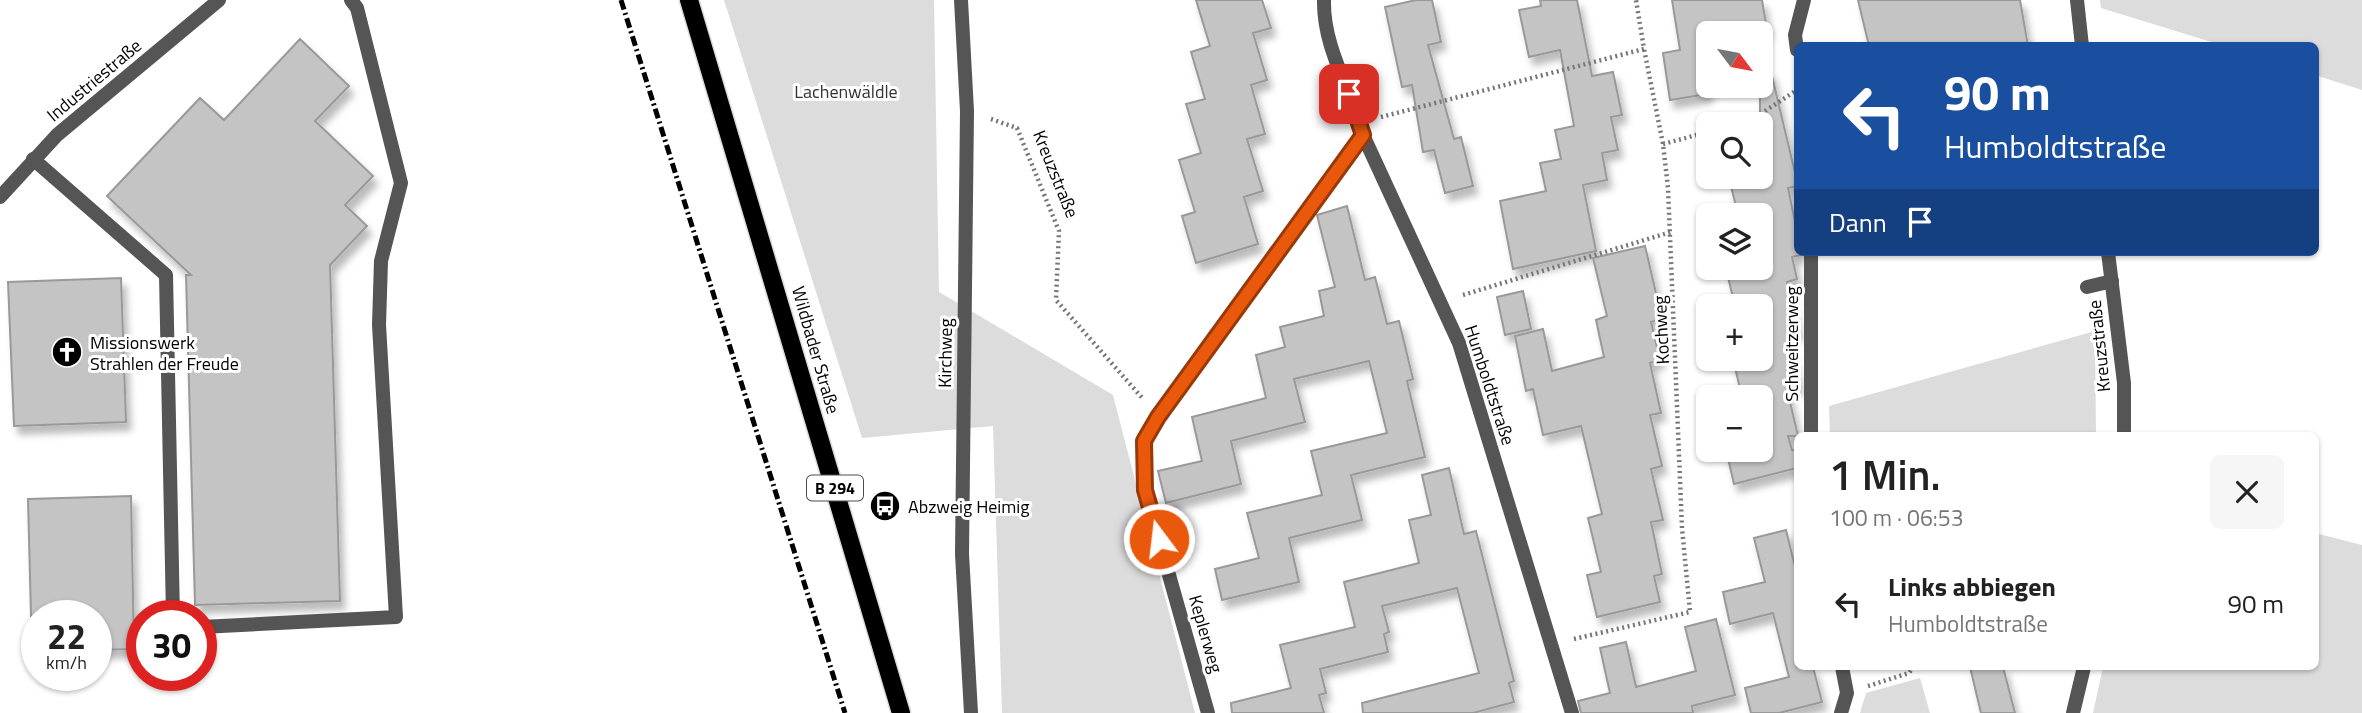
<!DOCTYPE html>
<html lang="de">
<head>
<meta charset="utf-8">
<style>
	:root { --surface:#fff; --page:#f6f6f6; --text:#222; --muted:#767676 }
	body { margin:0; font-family:"Titillium Web",sans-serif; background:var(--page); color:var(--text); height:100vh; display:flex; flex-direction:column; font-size:26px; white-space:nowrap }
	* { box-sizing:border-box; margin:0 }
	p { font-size:23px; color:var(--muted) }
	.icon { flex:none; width:38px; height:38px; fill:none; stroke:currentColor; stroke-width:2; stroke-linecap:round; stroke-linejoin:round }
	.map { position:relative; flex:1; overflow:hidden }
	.details { position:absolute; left:1794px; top:432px; width:525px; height:238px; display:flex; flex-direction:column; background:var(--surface); border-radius:10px; box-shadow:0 2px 5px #0004 }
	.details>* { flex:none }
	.guide { position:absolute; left:1794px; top:42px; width:525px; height:214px; border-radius:10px; box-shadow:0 2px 5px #0004; background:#1a4fa0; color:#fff; overflow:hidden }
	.needle { width:46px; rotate:122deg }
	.buttons { position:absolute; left:1696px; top:21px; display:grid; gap:14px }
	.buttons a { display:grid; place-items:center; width:77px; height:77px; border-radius:10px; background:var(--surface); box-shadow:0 2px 5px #0004; font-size:35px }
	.speed { position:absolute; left:21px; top:600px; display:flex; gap:14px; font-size:35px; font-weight:700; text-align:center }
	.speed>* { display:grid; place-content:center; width:91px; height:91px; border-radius:50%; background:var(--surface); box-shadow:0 2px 5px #0004; line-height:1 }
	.speed small { font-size:18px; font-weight:400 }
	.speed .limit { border:10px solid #d22; background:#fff; color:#111 }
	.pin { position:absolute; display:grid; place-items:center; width:60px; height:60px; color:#fff; margin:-30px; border-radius:14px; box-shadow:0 4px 10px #0006 }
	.me { position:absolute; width:77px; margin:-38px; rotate:345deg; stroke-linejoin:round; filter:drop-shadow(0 0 5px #0008) }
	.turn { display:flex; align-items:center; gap:24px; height:147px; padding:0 35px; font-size:32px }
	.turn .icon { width:91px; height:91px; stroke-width:2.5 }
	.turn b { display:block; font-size:49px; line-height:60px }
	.then { display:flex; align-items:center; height:66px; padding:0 35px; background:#0003; gap:14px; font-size:26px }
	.round { display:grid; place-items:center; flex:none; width:74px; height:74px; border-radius:10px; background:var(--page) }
	.headline { display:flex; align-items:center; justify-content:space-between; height:119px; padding:0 35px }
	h1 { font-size:42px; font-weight:600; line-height:52px }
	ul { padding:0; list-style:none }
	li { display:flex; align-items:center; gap:21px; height:105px; padding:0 35px }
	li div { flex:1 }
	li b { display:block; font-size:26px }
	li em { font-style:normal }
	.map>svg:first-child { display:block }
	.green { fill:#dcdcdc }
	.building { fill:#c4c4c4; stroke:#999; stroke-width:2; filter:url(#shadow) }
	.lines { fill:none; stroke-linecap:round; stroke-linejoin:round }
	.primary-casing { stroke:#dbdbdb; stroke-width:21 }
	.path { stroke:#777; stroke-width:4.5; stroke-dasharray:2 3.5; stroke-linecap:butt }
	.lane { stroke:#555; stroke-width:14 }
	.street { stroke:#555; stroke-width:14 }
	.primary { stroke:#000; stroke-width:18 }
	.rail { stroke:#000; stroke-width:5; stroke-dasharray:10 3.5 2 3.5; stroke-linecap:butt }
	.route-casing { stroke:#983908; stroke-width:18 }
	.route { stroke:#ea580c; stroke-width:12 }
	.labels { text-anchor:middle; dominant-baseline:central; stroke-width:6; stroke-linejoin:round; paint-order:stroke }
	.shield { fill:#fff; stroke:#4c4c4c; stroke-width:2 }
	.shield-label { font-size:16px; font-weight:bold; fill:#000 }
	.street-label { font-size:18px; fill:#000; stroke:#fff }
	.park-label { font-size:18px; fill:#333; stroke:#fff }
	.poi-label { font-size:18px; fill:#000; stroke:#fff; text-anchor:start }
</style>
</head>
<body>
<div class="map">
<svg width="2362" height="713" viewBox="0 0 2362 713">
	<defs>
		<filter id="shadow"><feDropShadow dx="4.5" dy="8" stdDeviation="3.5" flood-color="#0004"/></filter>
	</defs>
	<rect width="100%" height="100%" fill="#fff"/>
	<path class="green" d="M724,0H934L939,292L1113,395L1195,713H1002L993,426L862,438Z
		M2100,0H2362V90L2315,75V46L2221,45L2101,8Z
		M2095,331L2096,436H1830L1829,406Z
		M2315,533L2362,545V713H2093L2103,667H2315Z
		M1920,678L1930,713H1860L1866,693Z"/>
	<path class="building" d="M1196,0H1262L1271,28L1253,33L1267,80L1251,85L1265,134L1247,139L1263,191L1244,197L1258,244L1196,263L1182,216L1195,212L1179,160L1201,153L1186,104L1205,99L1191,52L1210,46Z
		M1416,0H1432L1441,42L1428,45L1454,139L1461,137L1473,186L1445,193L1434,150L1423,152L1412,85L1402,87L1385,7Z
		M1540,0H1577L1592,76L1613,72L1622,115L1611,117L1618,150L1602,153L1607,180L1583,185L1596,251L1513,269L1500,201L1546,191L1540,163L1561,159L1555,130L1574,126L1560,50L1529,57L1519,10L1541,6Z
		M1672,0H1762L1767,30L1744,33H1708V94L1670,100L1663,53L1680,50Z
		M1858,0H2020L2028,46H1869Z
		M300,39L349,86L315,121L373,176L345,205L367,226L330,265L340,601L195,605L186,275H191L107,196L200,98L224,120Z
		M1771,72L1797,181V186L1788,188L1797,231V252H1801V255L1792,257L1797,279L1787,282L1798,332L1787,335L1799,386L1787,389L1798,436H1788L1792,450H1797V468L1734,484L1726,450H1760V397H1742L1733,359H1760V306H1735L1727,273L1745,268H1760V215H1738L1731,186L1743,183L1742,177H1760V73Z
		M1347,206L1365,280L1375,277L1387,324L1399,321L1413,379L1407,381L1425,457L1351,475L1362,520L1289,538L1299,582L1222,600L1215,569L1259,558L1247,513L1322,495L1311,451L1387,433L1369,361L1294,379L1305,422L1231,441L1241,484L1166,503L1158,471L1202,461L1192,417L1266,398L1256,355L1285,347L1280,327L1324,316L1319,291L1335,287L1317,215Z
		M1645,246L1662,319L1651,322L1660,360L1650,363L1661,413L1650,415L1662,466L1651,469L1663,520L1651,522L1662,574L1654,576L1660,602L1597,617L1587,575L1601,572L1588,518L1602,514L1581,426L1543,435L1533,389L1526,391L1515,336L1543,329L1552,371L1604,357L1596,320L1607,316L1593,258Z
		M121,278L126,422L14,426L8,282Z
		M1523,291L1531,329L1505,335L1497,297Z
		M1449,468L1464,534L1476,531L1514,681L1509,683L1514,702L1473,713H1363L1362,703L1479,673L1457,588L1382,606L1389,632L1384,634L1388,652L1320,669L1326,693L1319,695L1324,713H1232L1231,703L1291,688L1280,645L1355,627L1344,582L1419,563L1409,520L1431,515L1422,475Z
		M131,496L134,649L96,650V616H31L28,499Z
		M1786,530L1797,575V667H1813L1822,702L1779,713H1751L1745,688L1789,677L1773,613L1730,624L1723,592L1765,582L1754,538Z
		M1716,619L1735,695L1692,706L1693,713H1581L1578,701L1610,693L1600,648L1626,642L1636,687L1696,671L1685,627Z
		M1970,667H2003L2015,713H1981Z"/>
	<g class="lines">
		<g class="primary-casing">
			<path id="primary" d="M689,0L901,713"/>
		</g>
		<path class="path" d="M1381,117L1644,49L1636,0
			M991,119L1017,128L1059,231L1056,300L1144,400
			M1735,124L1753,119L1797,90
			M1663,144L1708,132
			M1463,295L1671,232
			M1574,639L1690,612L1682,528L1668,188L1663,144L1644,49
			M1868,686L1909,673L1913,667"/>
		<path class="lane" d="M33,159L166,275L173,616
			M2087,287L2112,281
			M201,627L396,617L379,325L381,261L401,183L357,8L351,0"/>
		<path class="street" d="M961,0L967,111L962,554L971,713
			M1324,0C1323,48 1351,89 1363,135L1459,343L1572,713
			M2077,0L2082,46
			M1797,50L1795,35L1804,0
			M0,197L57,135L219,0
			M2108,252L2124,383V436
			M1811,436V252
			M1208,713L1145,490L1144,441L1159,417L1363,135
			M1841,713L1847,693L1842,667
			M2073,713L2084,667"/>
		<use href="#primary" class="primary"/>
		<path class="rail" d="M621,0L845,713"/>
	</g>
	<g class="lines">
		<g class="route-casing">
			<path id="route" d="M1159,539L1145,490L1144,441L1158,417L1363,135L1349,94"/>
		</g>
		<use href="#route" class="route"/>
	</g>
	<defs>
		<g id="church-disc" transform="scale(1.575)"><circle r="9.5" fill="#000" stroke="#fff"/><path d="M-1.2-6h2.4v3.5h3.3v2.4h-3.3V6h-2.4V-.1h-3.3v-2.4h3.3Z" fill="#fff"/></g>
		<g id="bus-disc" transform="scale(1.575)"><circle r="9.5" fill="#000" stroke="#fff"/><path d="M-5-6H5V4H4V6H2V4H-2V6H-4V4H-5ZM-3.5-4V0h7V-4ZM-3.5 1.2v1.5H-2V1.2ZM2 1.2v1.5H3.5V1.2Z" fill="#fff"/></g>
	</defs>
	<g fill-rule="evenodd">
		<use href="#church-disc" x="67" y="352"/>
		<use href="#bus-disc" x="885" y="506"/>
	</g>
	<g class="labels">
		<rect class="shield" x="807" y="475.5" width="56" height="25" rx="5"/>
		<g class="shield-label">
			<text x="835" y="488">B 294</text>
		</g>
		<g class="street-label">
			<text transform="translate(94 80) rotate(-40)">Industriestraße</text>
			<text transform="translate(1056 174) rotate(68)">Kreuzstraße</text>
			<text transform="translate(1661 330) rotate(-93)">Kochweg</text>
			<text transform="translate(1791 344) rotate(-90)">Schweitzerweg</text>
			<text transform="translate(2099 346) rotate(-96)">Kreuzstraße</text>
			<text transform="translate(816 350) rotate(74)">Wildbader Straße</text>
			<text transform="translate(945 353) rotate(-89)">Kirchweg</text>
			<text transform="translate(1490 385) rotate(72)">Humboldtstraße</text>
			<text transform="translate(1206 634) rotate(74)">Keplerweg</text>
		</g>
		<g class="park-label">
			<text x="846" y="91">Lachenwäldle</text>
		</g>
		<g class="poi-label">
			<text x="90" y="342">Missionswerk<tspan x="90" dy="21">Strahlen der Freude</tspan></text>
			<text x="908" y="506">Abzweig Heimig</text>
		</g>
	</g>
</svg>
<div class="buttons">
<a><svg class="needle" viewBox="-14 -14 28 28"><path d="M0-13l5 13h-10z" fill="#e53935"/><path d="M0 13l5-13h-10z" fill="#767676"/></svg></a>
<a><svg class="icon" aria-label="search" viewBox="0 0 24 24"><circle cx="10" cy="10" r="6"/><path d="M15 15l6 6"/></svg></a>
<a><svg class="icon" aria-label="layers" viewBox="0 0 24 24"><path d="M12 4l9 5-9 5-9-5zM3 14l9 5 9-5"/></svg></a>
<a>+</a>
<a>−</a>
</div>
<div class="speed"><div>22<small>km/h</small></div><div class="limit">30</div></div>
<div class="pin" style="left:1349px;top:94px;background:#d93025"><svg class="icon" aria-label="arrive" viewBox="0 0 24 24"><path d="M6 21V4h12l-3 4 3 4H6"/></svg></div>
<svg class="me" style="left:1159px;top:539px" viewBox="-20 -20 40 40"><circle r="17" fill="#ea580c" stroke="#fff" stroke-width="3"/><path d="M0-11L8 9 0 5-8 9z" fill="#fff"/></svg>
<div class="guide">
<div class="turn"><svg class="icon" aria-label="left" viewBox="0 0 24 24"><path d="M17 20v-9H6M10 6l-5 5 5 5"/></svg><div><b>90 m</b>Humboldtstraße</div></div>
<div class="then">Dann<svg class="icon" aria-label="arrive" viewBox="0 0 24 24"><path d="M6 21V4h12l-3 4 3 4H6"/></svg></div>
</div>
<section class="details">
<div class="headline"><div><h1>1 Min.</h1><p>100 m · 06:53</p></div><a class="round"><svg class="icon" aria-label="close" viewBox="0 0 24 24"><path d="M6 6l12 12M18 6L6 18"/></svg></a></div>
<ul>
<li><svg class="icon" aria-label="left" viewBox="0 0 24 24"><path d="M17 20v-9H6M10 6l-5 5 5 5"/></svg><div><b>Links abbiegen</b><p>Humboldtstraße</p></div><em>90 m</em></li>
</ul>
</section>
</div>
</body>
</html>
